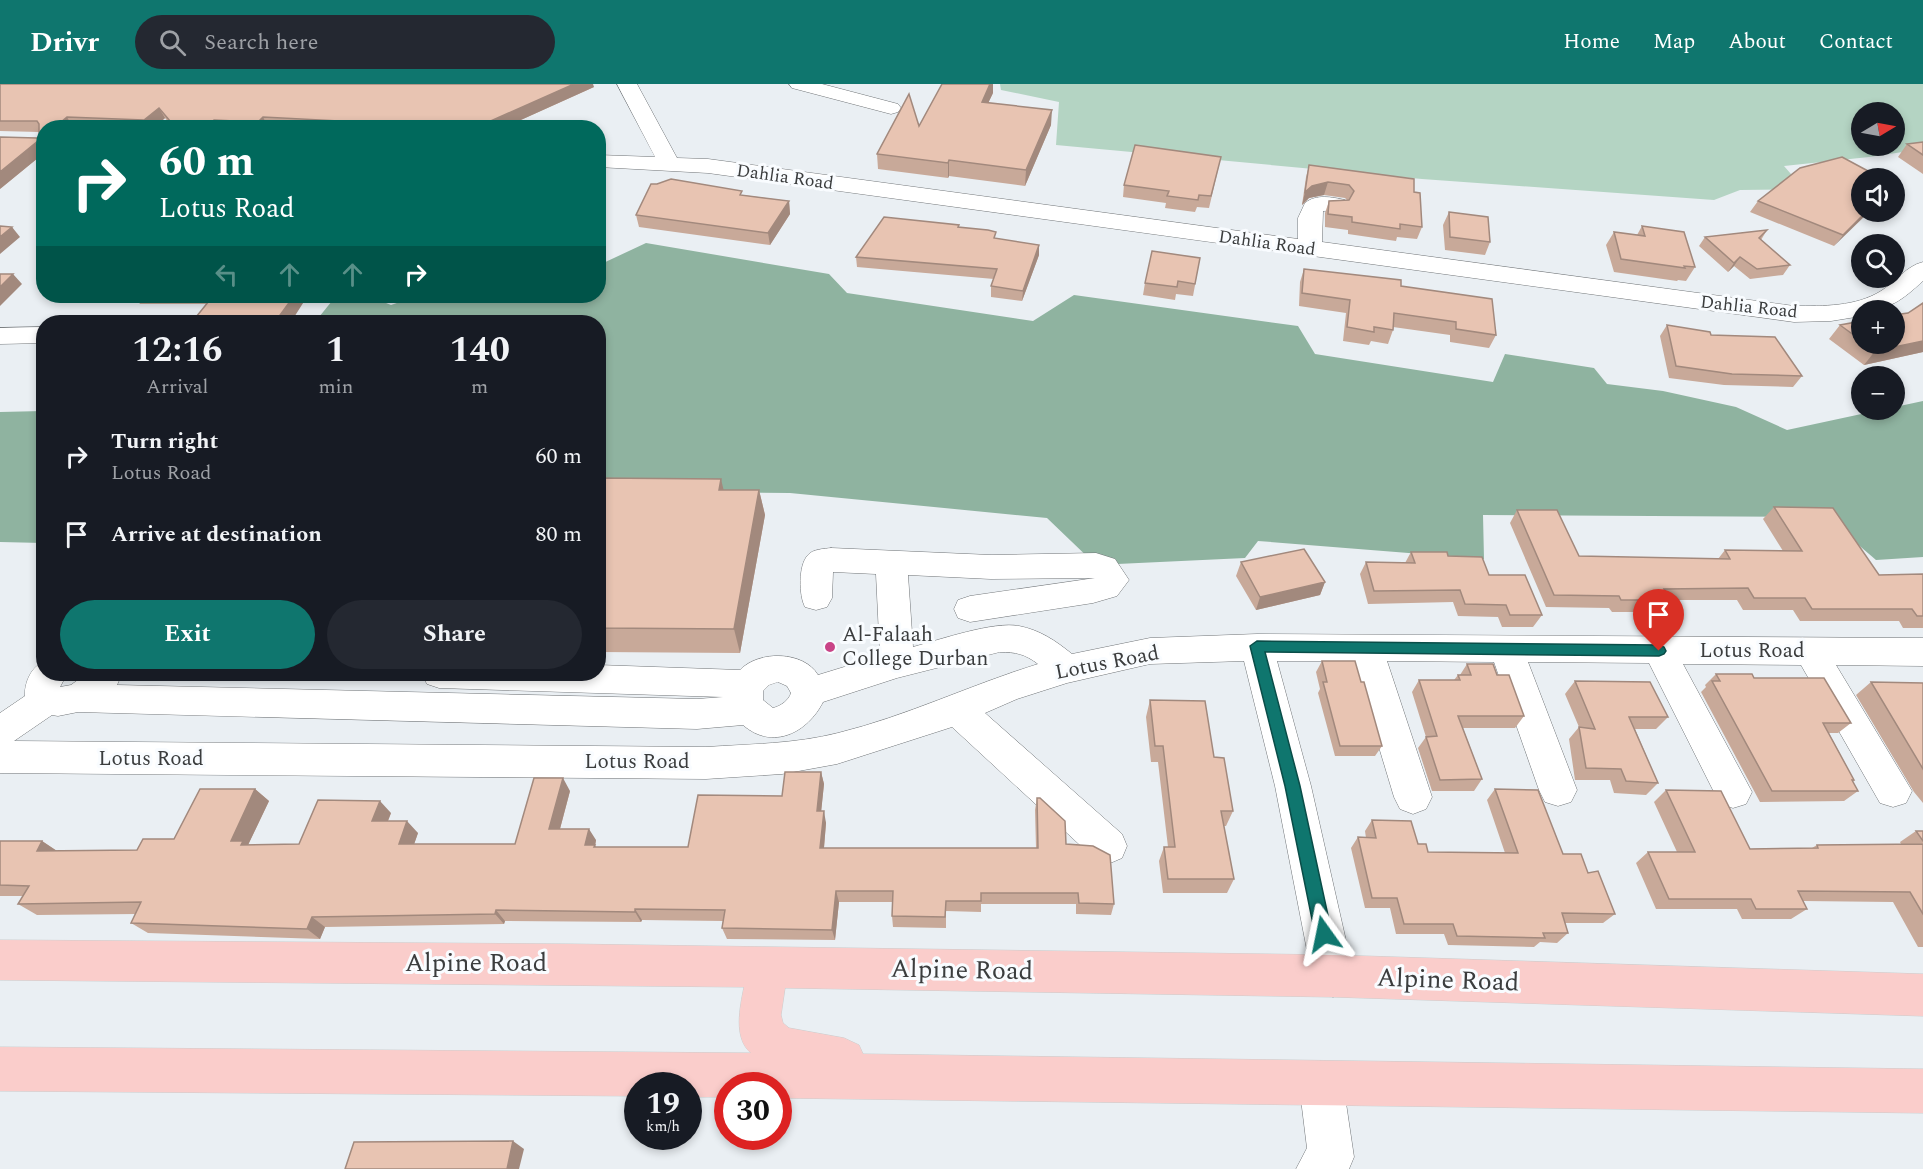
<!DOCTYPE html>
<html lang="en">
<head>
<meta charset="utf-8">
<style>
	:root { --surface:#171b24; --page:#242831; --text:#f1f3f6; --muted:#9ea1a6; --accent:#0f766e }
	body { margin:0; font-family:Spectral,serif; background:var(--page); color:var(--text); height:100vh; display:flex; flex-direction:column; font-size:22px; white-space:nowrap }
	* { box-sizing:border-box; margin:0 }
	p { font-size:20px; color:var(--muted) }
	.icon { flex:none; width:33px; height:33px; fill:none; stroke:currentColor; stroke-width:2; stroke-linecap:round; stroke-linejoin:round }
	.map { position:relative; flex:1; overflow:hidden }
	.panel { position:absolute; left:36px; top:231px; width:570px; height:366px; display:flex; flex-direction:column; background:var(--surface); border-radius:24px; box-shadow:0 3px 9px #0003 }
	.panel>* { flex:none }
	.hud { position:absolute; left:36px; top:36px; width:570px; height:183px; border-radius:24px; box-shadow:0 3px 9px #0003; background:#00695c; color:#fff; overflow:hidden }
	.needle { width:39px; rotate:80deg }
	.buttons { position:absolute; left:1851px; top:18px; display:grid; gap:12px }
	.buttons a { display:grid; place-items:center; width:54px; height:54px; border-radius:50%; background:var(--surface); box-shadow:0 3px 9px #0003; font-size:30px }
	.speed { position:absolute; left:624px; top:988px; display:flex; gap:12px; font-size:30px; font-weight:700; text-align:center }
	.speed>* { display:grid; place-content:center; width:78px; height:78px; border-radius:50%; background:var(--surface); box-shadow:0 3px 9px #0003; line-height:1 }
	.speed small { font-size:15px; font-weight:400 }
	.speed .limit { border:9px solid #d22; background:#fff; color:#111 }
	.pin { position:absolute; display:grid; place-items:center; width:51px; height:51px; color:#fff; margin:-62px -26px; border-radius:50% 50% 50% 0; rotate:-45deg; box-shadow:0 0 6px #0007 }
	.pin .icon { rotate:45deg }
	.me { position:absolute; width:66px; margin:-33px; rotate:348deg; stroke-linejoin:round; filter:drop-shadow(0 0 4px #0008) }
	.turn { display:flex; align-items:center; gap:21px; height:126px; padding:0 24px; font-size:27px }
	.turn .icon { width:78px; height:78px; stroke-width:2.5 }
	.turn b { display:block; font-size:42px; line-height:51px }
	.lanes { display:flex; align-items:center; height:57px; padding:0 24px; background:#0003; justify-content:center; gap:30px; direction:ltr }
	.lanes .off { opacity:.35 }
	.eta { display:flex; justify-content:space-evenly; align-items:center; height:102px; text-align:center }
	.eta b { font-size:36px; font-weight:700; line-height:42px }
	.button { display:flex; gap:12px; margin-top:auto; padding:12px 24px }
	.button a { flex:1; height:69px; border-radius:36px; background:var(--accent); color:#fff; font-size:24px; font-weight:700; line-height:69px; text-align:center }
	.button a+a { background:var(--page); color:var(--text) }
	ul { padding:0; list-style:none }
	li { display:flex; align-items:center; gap:18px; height:78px; padding:0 24px }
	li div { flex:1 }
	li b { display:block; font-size:22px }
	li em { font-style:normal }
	header { display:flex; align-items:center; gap:36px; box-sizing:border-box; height:84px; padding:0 30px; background:var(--accent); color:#fff }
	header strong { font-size:28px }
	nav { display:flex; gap:33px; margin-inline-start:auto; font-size:21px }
	.search { width:420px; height:54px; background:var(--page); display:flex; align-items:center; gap:15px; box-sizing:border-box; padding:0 21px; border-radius:33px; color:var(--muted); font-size:22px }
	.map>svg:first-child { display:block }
	.green { fill:#b4d4c3; fill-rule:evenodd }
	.forest { fill:#8fb3a0 }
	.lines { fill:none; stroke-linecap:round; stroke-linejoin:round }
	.minor-casing { stroke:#717578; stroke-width:1 }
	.major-casing { stroke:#cccdcd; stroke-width:1 }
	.minor { fill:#fff; fill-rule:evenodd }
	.major { fill:#facdcb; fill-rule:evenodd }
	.wall { fill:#c8a999 }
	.shaded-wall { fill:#a2897d }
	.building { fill:#e8c4b2; stroke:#a2897d; stroke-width:1.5 }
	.route { fill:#0f766e; stroke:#0a4d48; stroke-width:1.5 }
	.poi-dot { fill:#c94487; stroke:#f9fcff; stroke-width:2 }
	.labels { text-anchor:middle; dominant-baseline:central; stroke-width:6; stroke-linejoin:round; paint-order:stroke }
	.far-street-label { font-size:18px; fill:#3b3d3e; stroke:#f9fcff }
	.poi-label { font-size:21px; fill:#3b3d3e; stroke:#f9fcff; text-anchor:start }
	.street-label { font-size:21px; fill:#3b3d3e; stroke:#f9fcff }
	.near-street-label { font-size:26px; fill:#3b3d3e; stroke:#f9fcff }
</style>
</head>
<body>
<header>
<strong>Drivr</strong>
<div class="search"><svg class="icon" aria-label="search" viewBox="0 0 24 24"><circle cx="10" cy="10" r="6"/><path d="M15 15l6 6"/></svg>Search here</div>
<nav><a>Home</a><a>Map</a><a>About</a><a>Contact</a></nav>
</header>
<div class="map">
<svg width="1923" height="1085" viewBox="0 0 1923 1085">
	<rect width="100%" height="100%" fill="#eaeff3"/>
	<path class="green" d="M1000,0H1923V65L1869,73L1784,82L1804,105L1740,106L1714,116L1422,95L1056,61L1059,18L1001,6ZM1862,28H1894V62H1862Z"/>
	<path class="forest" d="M646,159L829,190L847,209L1033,237L1074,211L1298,242L1315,270L1493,298L1505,270L1594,284L1607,300L1663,307L1736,323L1787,346L1880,326H1894L1895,323L1923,317V473L1876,476L1826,433L1483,431L1484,475L1258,457L1245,474L1096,481L1047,434L790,409L599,407L598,238H315L336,212H369L391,221L417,212H598L599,181Z
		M43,327V459L0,458V328Z"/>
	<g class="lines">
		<g class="minor-casing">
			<path id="minor" d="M617,0H637L677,74L708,75L1298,155V134L1305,119C1316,110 1332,113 1345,116L1348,121L1345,126L1323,127L1322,158L1794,222C1824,222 1855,223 1881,207C1896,198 1906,182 1923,178V197C1902,216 1890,226 1862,226V232L1831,237L1794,238L708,89L598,83V71L655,73Z
				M789,0H822L898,20L901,24L898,28L891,30L792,4Z
				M44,243V259L0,260V244Z
				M831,464L991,471L1096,469L1115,475L1129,496L1117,512L1093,519L970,538L958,534L954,525L958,516L970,512L1095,494L991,495L908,491L913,563C939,556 994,537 1019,542C1040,546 1056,557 1072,570L1150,554L1257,550L1923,554V582L1836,581L1912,707L1906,719L1893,723L1880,719L1801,581L1683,580L1752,708L1746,720L1733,724L1720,720L1649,579L1528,578L1577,706L1571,718L1558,722L1545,718L1539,706L1494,578L1387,577L1432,713L1426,725L1413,730L1400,725L1394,713L1353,577H1277L1311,702L1354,892L1348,907L1333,913L1318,907L1312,892L1275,702L1244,577L1150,580L1067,599L1017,615L985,629L1122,750L1127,762L1122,774L1108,780L1094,774L952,643L837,680L782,690L706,695L0,689V629L25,612C24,600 31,582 44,578V590H67L60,603L71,601L86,590H122L117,601L697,615L723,613L439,604L427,600L422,590H598V581L740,586C759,566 804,567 818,591L880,572L876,490L833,488L832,514L827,523L816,526L805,523C799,512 798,481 808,471C813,465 824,465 831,464ZM1000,568C1016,568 1025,570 1038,580C970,601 907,632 838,649C795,660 750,660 706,663L14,657L52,631L58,632L78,628L697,645L743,641C773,667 808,648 823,618L897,594ZM778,598L787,602L791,609C789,616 781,622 773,624L763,616V607L769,601Z
				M1321,977L1337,983L1343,999L1354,1073L1349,1085H1296L1307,1064L1299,999L1305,983Z"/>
		</g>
		<g class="major-casing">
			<path id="major" d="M0,856L569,860L1333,871L1923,890V932L1333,913L785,904L781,931L783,939L789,944L844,954L859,961L863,970L1923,985V1029L778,1014V1002H728V1013H688V1002H638V1012L0,1007V963L751,969C733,954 740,923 744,903L0,896Z"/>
		</g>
		<use href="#minor" class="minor"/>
		<use href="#major" class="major"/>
	</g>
	<path class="wall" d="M0,0L594,3L503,44H173L165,34L154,44H44V69L0,105L39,52V48L0,47Z
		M993,9L988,19L1051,41L1025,102L949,92L948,94L878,85L877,70L919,42Z
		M1923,58V90L1898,73L1907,60Z
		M1221,73L1209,124L1197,123L1195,128L1165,124L1166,119L1123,113L1124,101Z
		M1309,81L1414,108L1422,143L1417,155L1397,153L1396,157L1348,150V146L1325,143V129L1329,117L1347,116L1345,114L1324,111L1309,114L1302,121L1306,93Z
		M743,111L789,117L790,130L770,161L639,143L636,131Z
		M1758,117L1862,128L1834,162L1750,128Z
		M1449,128L1490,158L1485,171L1445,166L1443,141Z
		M1642,142L1695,183L1686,197L1678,196L1677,197L1614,188L1606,161L1614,148L1637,151Z
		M959,143L996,155L1039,161V171L1022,217L991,213V202L994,195L857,183L856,173Z
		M1767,146L1761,156L1790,181L1783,191L1750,195L1734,182L1728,188L1699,162L1705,153Z
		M1200,174L1193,212L1176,210L1175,216L1143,211L1145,199Z
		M1304,185L1401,202L1496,251L1489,264L1450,258V251L1393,243V246L1388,260L1371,257L1369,261L1343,257L1346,229L1299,222L1300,198Z
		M134,212H302L305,216L206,220H140Z
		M1923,219V268L1864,281L1829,255L1840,241L1862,237V260H1894L1908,229Z
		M1667,241L1802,292L1793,303L1724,301L1669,294L1660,252Z
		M598,394L723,406H759L765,431L740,569L598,568Z
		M1774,423L1879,491L1923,490V544H1903L1899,537H1800L1793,526H1743L1737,516H1671L1660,528H1612L1609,524L1546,523L1510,439L1517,426L1579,472L1718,475L1725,466L1783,467L1763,435Z
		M1411,468L1448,472L1489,491L1542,531L1533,543H1502L1498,533L1458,532L1453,518L1368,520L1360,490L1366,478L1405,479Z
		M1241,478L1325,498L1320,511L1256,526L1236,492Z
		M1322,577L1361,598L1382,662L1375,672H1335L1318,609L1320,605L1316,588Z
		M1467,580L1497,591L1524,632L1515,644H1463L1482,695L1474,707H1432L1418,664L1426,653L1412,608L1419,596H1454L1458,591H1460Z
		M1716,590L1754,594L1851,639L1838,649H1829L1854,696L1853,698L1858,707L1844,717L1760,718L1701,608L1706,603L1705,601Z
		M1575,597L1668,633L1656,645H1635L1658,699L1646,711L1614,709L1610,696H1575L1569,655L1579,643L1565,610Z
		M1871,598L1923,599V719L1914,708L1856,611Z
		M1150,616L1214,673L1233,727L1226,742H1224L1234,795L1227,809H1163L1159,777L1164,763H1168L1158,678H1151L1146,633Z
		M821,688L824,700L821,727L826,739L824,764H1036L1035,726L1037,714L1066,760L1114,820L1111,831L1076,830V820H981V828L946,827V844L893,843L892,832L893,818H839L835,856L727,855L722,844L723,837L642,836L641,838L505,837L504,840L325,843L320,855L148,849L131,839L136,830L37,831L18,820L23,812H0V757H42L57,767L137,766L174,755L255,705L269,717L248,761L299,760L391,729L388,737L418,749L414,760H515L570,707L560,745L596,756L595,762L596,763H688L782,712Z
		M1495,705L1563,770L1588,789L1615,830L1603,839H1565L1568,849L1557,859L1540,858L1534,863L1448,861L1444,850H1396L1390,824H1365L1351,764L1358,753L1366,754L1365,747L1372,736L1418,760L1428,768L1505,769L1487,716Z
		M1666,706L1750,765L1812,764L1817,761L1901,760L1900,758L1916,747H1923V863H1918L1893,818L1803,817L1807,825L1791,835H1742L1737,825H1656L1636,779L1648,768H1677L1654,718Z"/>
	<path class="shaded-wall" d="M574,0H593L594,3L503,44H486L484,40Z
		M990,0H993V9L981,34L982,18Z
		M159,24L165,34L154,44H149L144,36Z
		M1052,26L1051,41L1025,102L1026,86Z
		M67,33L73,44H54Z
		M263,33L268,43L261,44L258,38Z
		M214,36L218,44H206Z
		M44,52V69L0,105V88Z
		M949,76V92L948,94V79Z
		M1328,98L1324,111L1309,114L1302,121L1305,108L1312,102Z
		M789,117L790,130L770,161L768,149Z
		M1866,128H1869L1834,162L1843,151Z
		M12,143L20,153L0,170V153Z
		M1039,161V171L1022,217L1023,207Z
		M1740,173L1734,182L1728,188L1734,179Z
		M13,190L22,200L0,222V203Z
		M294,212H302L305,216L291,238H275Z
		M1923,257V268L1864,281L1875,267Z
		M721,395L727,420L719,406Z
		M759,406L765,431L740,569L734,545Z
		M1325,498L1320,511L1256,526L1260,513Z
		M821,688L824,700L820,739L817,727Z
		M563,694L570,707L557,756L549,745Z
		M255,705L269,717L248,761L257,768L231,757Z
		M380,717L391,729L383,749L372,737Z
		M824,727L826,739L823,775L820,764Z
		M407,737L418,749L410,772L399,760Z
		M589,745L596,756L595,762L602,773L585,761Z
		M42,757L60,769L37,767Z
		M836,807L839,818L835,856L832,846Z
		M635,825L642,836L641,838L635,828Z
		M496,826L505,837L504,840L495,830Z
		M312,833L325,843L320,855L307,845Z
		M513,1057L524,1065L519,1085H507Z"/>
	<path class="building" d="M0,0H574L484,40L425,39L422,43L344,40L346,39L339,38L341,37L263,33L258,38L214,36L206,44H176L159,24L144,36L67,33L54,44H44V52L0,88V53L37,54L39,52V40L37,37H0Z
		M942,0H990L982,18L1052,26L1026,86L949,76L948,79L877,70L909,10L919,42Z
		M1923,58V71L1907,60Z
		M1135,61L1221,73L1211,112L1199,111L1198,116L1167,112L1169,107L1124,101Z
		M1842,73L1881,94H1862V128H1866L1843,151L1758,117L1800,84Z
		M1309,81L1414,95V108L1420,109L1422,143L1400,140V145L1352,138V133L1328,130L1329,117L1349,116L1354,107L1349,101L1328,98L1312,102L1305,108Z
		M671,95L742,107L740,111L789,117L768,149L636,131L651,100H657Z
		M1449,128L1488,133L1490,158L1450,153Z
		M884,133L959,141L958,143L988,146L996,148L994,154L1039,161L1023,207L991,202L997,185L856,173Z
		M0,142L12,143L0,153Z
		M1642,142L1684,148L1695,183L1684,182L1685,184L1621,175L1614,148L1645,152Z
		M1767,146L1759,154L1790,181L1757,185L1740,173L1734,179L1705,153Z
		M1152,167L1200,174L1195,200L1178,197L1177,203L1145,199Z
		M1304,185L1401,196V202L1492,215L1496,251L1456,245V238L1394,229L1393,246L1374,243V248L1347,243L1350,216L1302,209Z
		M0,190H13L0,203Z
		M213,212H294L275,238H192Z
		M1923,219V257L1875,267L1865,260H1894V231L1908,229Z
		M1862,237V257L1840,241Z
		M1667,241L1710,248L1711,251L1775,253L1802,292L1732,290L1676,282Z
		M598,394L721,395L719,406H759L734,545L598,544Z
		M1774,423L1833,424L1879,491L1923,490V532H1917L1912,525H1812L1805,514H1754L1748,504L1664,505L1671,516H1621L1619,512L1554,511L1517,426H1557L1579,472L1730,475L1725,466L1802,467Z
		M1304,465L1325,498L1260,513L1241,478Z
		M1411,468H1447L1448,472L1482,473L1489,491H1525L1542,531H1510L1506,521L1465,520L1460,506L1374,507L1366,478L1415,479Z
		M1322,577H1355L1361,598H1364L1382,662H1340L1323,598H1327Z
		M1467,580H1493L1497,591H1509L1524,632H1458L1482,695L1440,696L1426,653L1437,652L1419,596H1460L1458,591H1471Z
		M1716,590H1752L1754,594H1824L1851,639H1823L1854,696H1852L1858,707H1772L1712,597H1720Z
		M1575,597L1650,598L1668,633H1629L1658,699L1626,697L1621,685L1586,684L1579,643L1595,645Z
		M1871,598L1923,599V685Z
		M1150,616L1205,617L1214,673L1224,674L1233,727H1221L1234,795H1168L1164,763H1175L1163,662H1155Z
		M785,688H821L817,727H824L820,764H1038L1037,714H1040L1065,737L1066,760L1093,762L1110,771L1114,820L1079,819L1078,809H981V817H946L945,833L892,832L893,807H836L832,846L722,844L725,826L635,825V828L496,826L495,830L312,833L307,845L131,839L141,818L18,820L29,802L0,801V757H42L37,767L137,766L143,755H174L200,705H255L231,757H243L241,761L299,760L318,716L380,717L372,737H407L399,760H515L534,694H563L549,745H589L585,761H595L594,763H688L698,711L782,712Z
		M1495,705L1538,706L1563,770H1581L1588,789L1598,787L1615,830L1562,829L1568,849H1543L1545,854L1457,852L1453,840H1404L1397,814H1372L1358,753L1376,754L1372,736L1411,737L1418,760H1426L1428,768L1518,769Z
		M1666,706L1721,707L1750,765L1818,764L1817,761L1923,760V830L1910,808L1798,807L1807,825H1756L1751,815H1669L1648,768H1695Z
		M1916,747H1923V757Z
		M513,1057L507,1085H345L354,1058Z"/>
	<path class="route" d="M1257,557L1659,561L1664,563L1666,567L1664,570L1659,572L1265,568L1300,702L1332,850L1330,855L1324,858L1318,855L1315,850L1285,702L1250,562Z"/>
	<circle class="poi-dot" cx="830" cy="563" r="6"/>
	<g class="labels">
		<g class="far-street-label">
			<text transform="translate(785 93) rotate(8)">Dahlia Road</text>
			<text transform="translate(1267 159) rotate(8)">Dahlia Road</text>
			<text transform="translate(1749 223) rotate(6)">Dahlia Road</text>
		</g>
		<g class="poi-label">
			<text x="842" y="551">Al-Falaah<tspan x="842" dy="24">College Durban</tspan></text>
		</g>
		<g class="street-label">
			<text x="1752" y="567">Lotus Road</text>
			<text transform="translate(1107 579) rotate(-11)">Lotus Road</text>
			<text x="151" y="675">Lotus Road</text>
			<text x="637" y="678">Lotus Road</text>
		</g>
		<g class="near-street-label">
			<text x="476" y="879">Alpine Road</text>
			<text transform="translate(962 886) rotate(1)">Alpine Road</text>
			<text transform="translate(1448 896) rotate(2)">Alpine Road</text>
		</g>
	</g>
</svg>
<div class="buttons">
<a><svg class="needle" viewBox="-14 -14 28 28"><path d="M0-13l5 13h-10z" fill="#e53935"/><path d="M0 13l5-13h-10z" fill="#9ea1a6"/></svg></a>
<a><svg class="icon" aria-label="sound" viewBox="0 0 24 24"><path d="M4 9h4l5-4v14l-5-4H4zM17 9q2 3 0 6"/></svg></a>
<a><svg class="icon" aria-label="search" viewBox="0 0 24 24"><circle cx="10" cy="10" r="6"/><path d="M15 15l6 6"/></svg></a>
<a>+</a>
<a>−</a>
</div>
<div class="speed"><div>19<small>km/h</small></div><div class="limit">30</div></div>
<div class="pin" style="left:1659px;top:567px;background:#d93025"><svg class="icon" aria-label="arrive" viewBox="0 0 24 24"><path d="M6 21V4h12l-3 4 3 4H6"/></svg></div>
<svg class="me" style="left:1324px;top:850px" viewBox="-20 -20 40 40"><path d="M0-17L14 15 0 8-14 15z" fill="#0f766e" stroke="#fff" stroke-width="4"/></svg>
<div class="hud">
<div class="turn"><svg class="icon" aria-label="right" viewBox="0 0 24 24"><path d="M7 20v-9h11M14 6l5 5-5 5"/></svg><div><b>60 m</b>Lotus Road</div></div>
<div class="lanes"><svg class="icon off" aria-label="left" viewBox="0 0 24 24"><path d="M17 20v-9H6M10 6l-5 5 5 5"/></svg><svg class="icon off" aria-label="ahead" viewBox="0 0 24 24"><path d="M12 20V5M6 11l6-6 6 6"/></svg><svg class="icon off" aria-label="ahead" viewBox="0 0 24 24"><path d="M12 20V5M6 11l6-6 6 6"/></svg><svg class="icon" aria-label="right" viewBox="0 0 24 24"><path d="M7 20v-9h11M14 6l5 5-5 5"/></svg></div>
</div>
<section class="panel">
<div class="eta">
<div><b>12:16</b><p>Arrival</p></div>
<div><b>1</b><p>min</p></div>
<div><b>140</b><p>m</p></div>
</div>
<ul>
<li><svg class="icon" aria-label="right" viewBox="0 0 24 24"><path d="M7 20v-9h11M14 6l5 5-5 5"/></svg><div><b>Turn right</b><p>Lotus Road</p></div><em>60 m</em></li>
<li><svg class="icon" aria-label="arrive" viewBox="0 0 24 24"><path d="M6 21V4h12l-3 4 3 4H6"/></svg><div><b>Arrive at destination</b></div><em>80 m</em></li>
</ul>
<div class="button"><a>Exit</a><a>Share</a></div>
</section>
</div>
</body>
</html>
